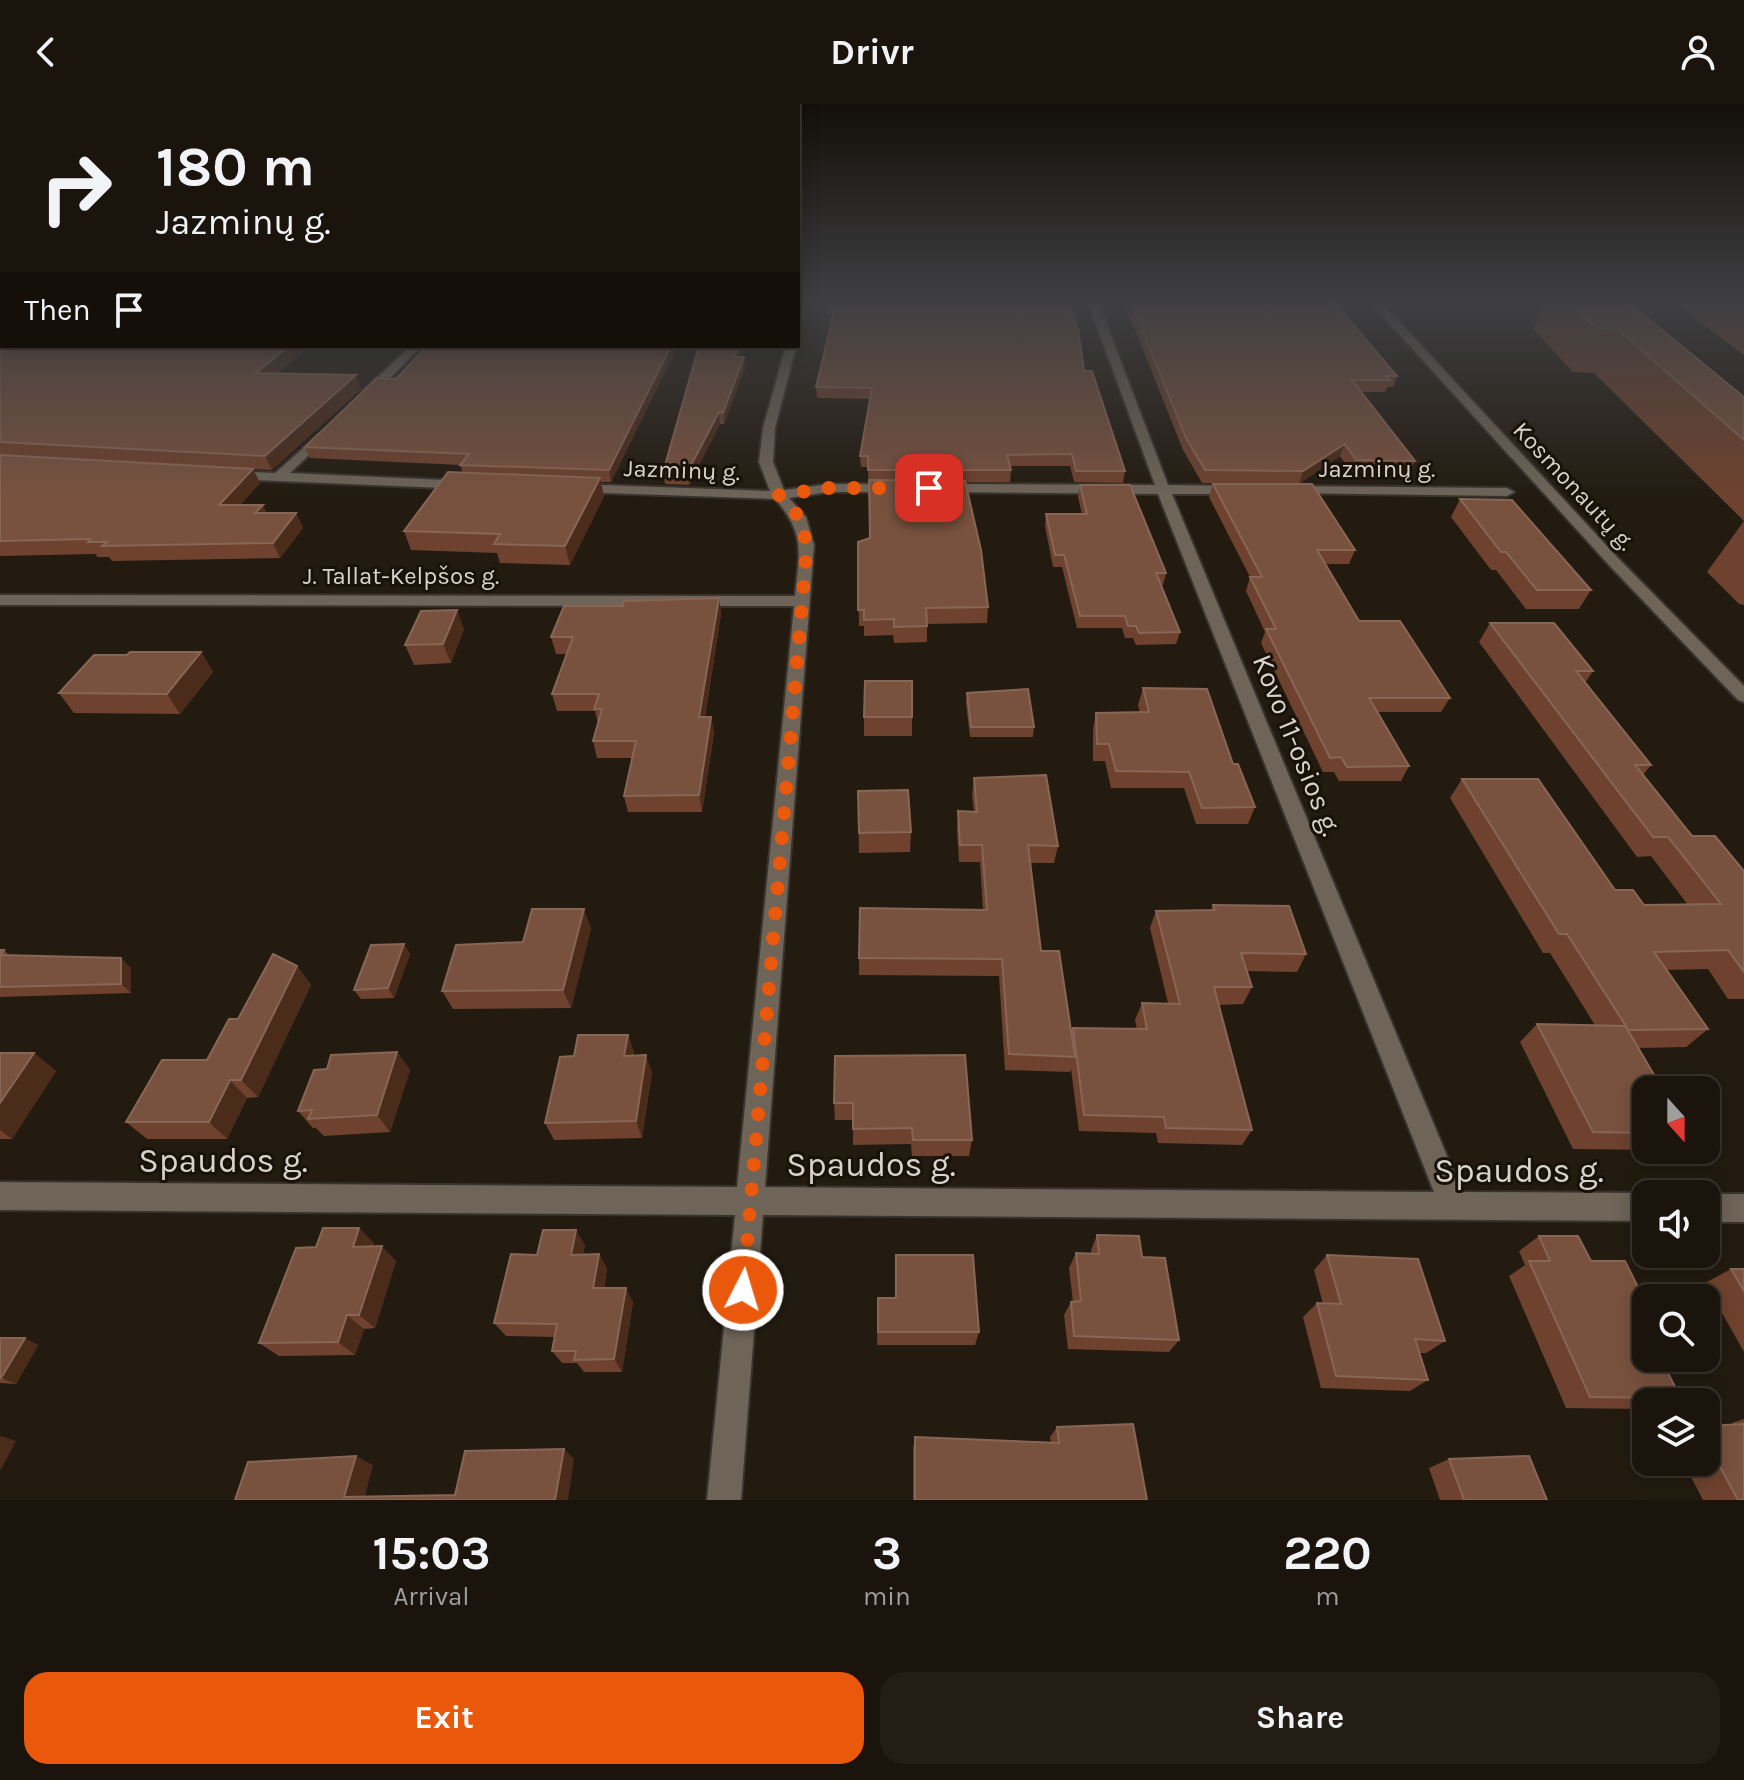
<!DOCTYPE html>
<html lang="en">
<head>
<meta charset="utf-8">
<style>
	:root { --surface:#1a140c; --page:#231d15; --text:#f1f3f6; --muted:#9f9e9d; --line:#38332d; --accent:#ea580c }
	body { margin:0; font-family:Karla,sans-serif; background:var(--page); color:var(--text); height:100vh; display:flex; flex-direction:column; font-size:30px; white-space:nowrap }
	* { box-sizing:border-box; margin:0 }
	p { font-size:26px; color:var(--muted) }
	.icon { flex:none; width:44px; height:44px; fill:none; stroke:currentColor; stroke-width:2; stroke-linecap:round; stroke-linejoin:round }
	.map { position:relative; height:1396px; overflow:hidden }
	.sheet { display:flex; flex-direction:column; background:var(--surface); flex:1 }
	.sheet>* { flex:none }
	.hud { position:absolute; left:0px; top:0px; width:800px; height:244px; box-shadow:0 4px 20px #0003,0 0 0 2px var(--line); background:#1a140c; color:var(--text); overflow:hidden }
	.needle { width:52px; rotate:159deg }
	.buttons { position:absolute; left:1632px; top:972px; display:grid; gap:16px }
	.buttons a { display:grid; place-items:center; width:88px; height:88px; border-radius:16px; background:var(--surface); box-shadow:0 4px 20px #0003,0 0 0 2px var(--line); font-size:40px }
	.pin { position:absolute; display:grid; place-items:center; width:68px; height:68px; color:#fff; margin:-34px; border-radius:16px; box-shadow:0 4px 12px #0006 }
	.me { position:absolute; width:88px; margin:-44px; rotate:5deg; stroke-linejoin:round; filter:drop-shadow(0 0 6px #0008) }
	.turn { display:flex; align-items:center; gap:28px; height:168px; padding:0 24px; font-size:36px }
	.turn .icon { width:104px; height:104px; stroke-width:2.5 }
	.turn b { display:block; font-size:56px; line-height:68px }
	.then { display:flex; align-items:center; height:76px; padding:0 24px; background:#0003; gap:16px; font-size:30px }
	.eta { display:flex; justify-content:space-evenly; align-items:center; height:136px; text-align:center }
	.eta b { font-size:48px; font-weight:700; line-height:56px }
	.cta { display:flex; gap:16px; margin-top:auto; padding:16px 24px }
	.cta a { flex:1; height:92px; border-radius:24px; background:var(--accent); color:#fff; font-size:32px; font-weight:700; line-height:92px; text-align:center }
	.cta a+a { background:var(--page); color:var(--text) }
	header { display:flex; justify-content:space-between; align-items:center; height:104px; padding:0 24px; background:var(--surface); font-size:36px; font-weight:700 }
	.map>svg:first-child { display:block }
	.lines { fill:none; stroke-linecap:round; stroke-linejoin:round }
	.minor-casing { stroke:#39332e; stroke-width:4 }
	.minor { fill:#6e6458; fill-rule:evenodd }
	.wall { fill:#6e422e }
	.shaded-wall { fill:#4b2c1b }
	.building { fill:#79523f; stroke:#865; stroke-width:2 }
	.route { stroke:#ea580c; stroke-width:14; stroke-dasharray:0 25.2 }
	.labels { text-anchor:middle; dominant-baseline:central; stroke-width:6; stroke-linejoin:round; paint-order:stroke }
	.far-street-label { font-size:24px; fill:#d8d3cc; stroke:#191208 }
	.street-label { font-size:28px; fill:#d8d3cc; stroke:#191208 }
	.near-street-label { font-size:34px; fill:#d8d3cc; stroke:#191208 }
</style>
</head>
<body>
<header><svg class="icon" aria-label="back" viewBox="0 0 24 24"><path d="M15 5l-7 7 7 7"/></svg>Drivr<svg class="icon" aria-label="person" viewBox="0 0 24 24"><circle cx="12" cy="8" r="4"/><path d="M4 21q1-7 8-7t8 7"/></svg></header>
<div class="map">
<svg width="1744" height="1396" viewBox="0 0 1744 1396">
	<rect width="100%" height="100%" fill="#231b10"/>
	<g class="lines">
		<g class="minor-casing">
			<path id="minor" d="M798,198H807L803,215L798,218Z
				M1088,198H1098L1168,381L1239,382L1246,386L1239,390H1172L1462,1088L1646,1089L1649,1090H1646V1117L763,1111L741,1396H707L735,1111L0,1106V1078L737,1083L794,502L0,501V491L795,492C799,449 806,430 775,395L575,388L568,384L575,380L770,387L759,358L763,324L786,242H796L775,324L773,358L784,386L829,380H895L902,384L895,388H829L789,394L806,413L814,441L765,1083L1434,1088L1158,390L943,388L936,384L943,380L1155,381Z
				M1370,198H1381L1618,454L1744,582V598L1738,596L1608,460Z
				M411,242H422L369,295H361V289Z
				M324,326L330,330L328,333L290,369L467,377L474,381L467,385L232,375L225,371L232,367L275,369Z
				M1291,382L1507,384L1514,388L1507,392L1286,389L1284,386Z
				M1706,1090H1744V1118H1706Z"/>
		</g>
		<use href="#minor" class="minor"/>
	</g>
	<path class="wall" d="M0,198L2,242H310L277,269L356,271L361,285L272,366L253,365L260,379L240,401L267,409H296L303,424L280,454L112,457L109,453H97L96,450L0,452Z
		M827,198L1084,267L1125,367L1123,379L1074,378L1070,362H1010L1011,366L1010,378H966L988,503L987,519L927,520V538L894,539L893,531L864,532V522H859L858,438L870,434L868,363H861L860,352L870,295L817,294L816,283L833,211H827Z
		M1124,198H1334L1397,272L1393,283H1387L1385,288H1362L1415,357L1409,370L1351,368L1340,352L1299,380L1202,379L1183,346Z
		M1546,198H1628L1744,293V501L1739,500L1707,468L1744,417L1594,269L1573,268L1533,225Z
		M1673,198H1744V251Z
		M427,242H678L611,378H601L604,392L570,461L500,459L497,449L411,446L404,427L463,369L460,361L310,354L305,343L396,275Z
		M699,242H745L740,253H744L745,264L724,320H720L689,381L665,380L663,368Z
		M1213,380L1355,446L1349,460H1325L1359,517L1450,594L1441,608H1378L1409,662L1401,677H1339L1334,668H1323L1261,539L1265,528L1246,487L1250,473L1209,393Z
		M1080,381L1166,469L1163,481H1160L1180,528L1176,540L1136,541L1133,534H1125L1122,524H1077L1062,463H1053L1045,422L1046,410H1082L1078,393Z
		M1460,395L1591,486L1579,505H1526L1496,466H1491L1451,413Z
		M719,494L721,510L705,613H711L714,629L702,708H628L624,692L632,654H597L593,637L598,619L595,607H557L552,590L567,550H556L551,533L623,502Z
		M1490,519L1593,567L1585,579L1651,661L1643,671L1692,732L1744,767V895H1728L1708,865L1667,866L1708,925L1686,943L1639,944L1646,986V1046H1666L1573,1045L1520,938L1537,920L1595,921L1550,849H1543L1450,694L1462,675L1615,786L1644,801H1688L1651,752L1637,753L1479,538Z
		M464,525L451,559L414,561L405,541Z
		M201,548L213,568L180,610L74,609L59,589L127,551Z
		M1143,584L1255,703L1248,720H1196L1184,684H1111L1105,657H1093V625L1096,609H1140L1138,601Z
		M967,589L1034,623L1033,633H970L966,599Z
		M864,613H912V632H864Z
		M974,674L1058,742L1054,759H1030L1041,847L1071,929L1073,924L1137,925L1135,916L1142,899H1168L1150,824L1156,807L1211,806L1213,801L1306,850L1297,868L1246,867L1252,883L1243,900L1219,901L1252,1026L1242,1041L1158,1039L1156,1029L1079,1027L1071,965L1070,968L1005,966L999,872L859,871V854L983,806L980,758H959L957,725L958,707L974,708L972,691Z
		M858,687L911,728L910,748L859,749Z
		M591,824L571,904L453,905L442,887Z
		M404,840L410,850L394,894L361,895L354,886Z
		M0,846H4L9,851L131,864V889L0,893Z
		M297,862L311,881L258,993L247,994L227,1035H147L126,1018L207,956L238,915Z
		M628,931L634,949V951L652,968L642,1034L554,1036L545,1019L574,952Z
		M397,948L410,966L390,1028L324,1032L316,1024H313L298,1007L327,965Z
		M0,949H34L56,967L12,1035H0Z
		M835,952L972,1036L969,1052H912L911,1040L853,1041V1016H835L834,999Z
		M1097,1131L1142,1153L1179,1236L1169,1248L1068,1245L1064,1211L1071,1198H1073L1069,1164L1076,1149L1091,1150V1146Z
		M1539,1132L1591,1157L1646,1254L1681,1294L1670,1298H1646V1305L1566,1304L1509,1172L1525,1161L1519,1147Z
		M374,1139L373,1142L396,1157L375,1224L364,1225L355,1251L279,1252L259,1239Z
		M585,1141L583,1150H599L607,1165L604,1184L633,1198L622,1268H584L577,1259H562L552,1247L555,1233L506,1232L494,1219L537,1151Z
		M896,1151L979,1228L975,1241H877L878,1194H895Z
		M1327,1151L1445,1237L1426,1249H1419L1428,1276L1410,1287L1321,1284L1303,1213L1317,1199L1323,1200L1314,1166Z
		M1731,1165H1744V1248L1705,1179Z
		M0,1234L38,1241L16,1280L0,1279Z
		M1744,1315V1396H1703L1683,1358H1706V1322L1733,1320L1732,1319Z
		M1057,1323L1147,1396H913V1344L915,1333L1051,1338L1050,1333Z
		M1449,1355L1547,1396H1440L1429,1364Z"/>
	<path class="shaded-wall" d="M2,227V242L0,244V228Z
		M289,242H310L262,282L256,269Z
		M671,242H678L611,378L609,366Z
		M739,242H745L735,264L734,253Z
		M744,253L745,264L724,320L723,309Z
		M356,271L361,285L272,366L265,352Z
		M719,308L720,320L689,381L687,369Z
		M1345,340L1340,352L1299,380L1303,367Z
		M253,365L260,379L227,416L219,401Z
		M600,374L604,392L570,461L565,442Z
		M263,401L270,415L255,409Z
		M296,409L303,424L280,454L273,439Z
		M719,494L721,510L702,629L699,613Z
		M457,506L464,525L451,559L443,540Z
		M201,548L213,568L180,610L167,590Z
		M711,613L714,629L702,708L699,691Z
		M584,805L591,824L571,904L563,886Z
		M404,840L410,850L394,894L388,884Z
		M121,854L131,864V889L121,880Z
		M297,862L311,881L258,993L241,976Z
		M628,931L634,949L631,969L624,952Z
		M397,948L410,966L390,1028L377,1011Z
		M34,949L56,967L12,1035L0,1026V999Z
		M646,951L652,968L642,1034L636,1017Z
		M230,976L247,994L227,1035L209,1018Z
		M359,1124L374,1139L368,1157L353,1143Z
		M576,1126L585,1141L580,1165L571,1151Z
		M382,1142L396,1157L375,1224L359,1211Z
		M599,1150L607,1165L601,1198L593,1184Z
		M626,1184L633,1198L622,1268L614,1255Z
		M347,1211L364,1225L355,1251L338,1238Z
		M25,1234L38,1241L16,1280L1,1274Z
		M1,1332L16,1337L0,1367V1334Z
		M564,1345L574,1355L568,1396H555Z
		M356,1352L373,1361L364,1396L344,1393Z"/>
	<path class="building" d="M0,198H2V227L0,228Z
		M827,198H1069L1078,225L1084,267H1092L1125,367H1076L1072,350L1007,351L1011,366H868V352H860L872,284L816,283L834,207L833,201H826Z
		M1131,198H1334L1397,272H1386L1390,276H1352L1415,357L1356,356L1345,340L1303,367L1205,366L1186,334Z
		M1569,198H1628L1744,293V336L1617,225L1596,224Z
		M2,238V242H289L256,269L356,271L265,352L0,338V239Z
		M427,242H671L609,366L460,361L469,350L305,343L377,274L396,275Z
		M699,242H739L734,253H744L723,309L719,308L687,369L663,368Z
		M0,351L253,365L219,401H263L255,409H296L273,439L102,442L107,438H88L90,435L0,437Z
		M448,368L600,374L565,442L494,440L500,430L404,427Z
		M869,376L965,377L981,446L988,503L926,504L927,522L894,523V515L864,516V506H858V438L870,434Z
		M1213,380H1312L1355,446H1317L1359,517H1400L1450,594H1369L1409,662L1347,663L1341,653L1330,654L1266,525H1276L1250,473H1262Z
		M1080,381H1130L1166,469H1156L1180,528L1139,529L1136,522H1128L1125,512H1080L1064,451H1055L1046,410H1087Z
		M1460,395L1512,396L1591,486H1537L1506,448H1501Z
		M719,494L699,613H711L699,691L624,692L636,637H593L602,605H594L599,590H552L573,533H551L564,502H623L624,497Z
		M457,506L443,540L405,541L421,507Z
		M1490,519H1554L1593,567H1576L1651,661H1635L1692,732H1715L1744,767V868L1728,846L1654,848L1708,925L1629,926L1626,923L1663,986H1646V1029L1593,1028L1537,920L1626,922L1567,830H1559L1462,675H1538L1615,786H1633L1644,801L1721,800L1668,733H1653Z
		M130,548H201L167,590L59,589L94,551H127Z
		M865,577H912V613H864Z
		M1143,584L1207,585L1233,660H1238L1255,703L1202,704L1189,668L1116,667L1109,640H1097L1096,609L1149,608Z
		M1028,585L1034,623H971L967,589Z
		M1046,671L1058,742L1028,741L1041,847H1059L1075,953L1009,950L1002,855L859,854L860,804L987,806L982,741H960L958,707L977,708L974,674Z
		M908,686L911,728L859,729L858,687Z
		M1213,801L1289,802L1306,850L1241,849L1252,883H1214L1252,1026L1166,1024L1164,1013L1084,1011L1073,924L1147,925L1142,899L1180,900L1156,807L1215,806Z
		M532,805H584L563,886L442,887L456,841L523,838Z
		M404,840L388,884L354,886L371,841Z
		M0,846H4L1,851L121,854V880L0,883Z
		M273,850L297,862L241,976H230L209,1018H126L162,956H207L229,915H238Z
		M578,931H628L624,952L646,951L636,1017L545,1019L560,953L574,952Z
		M397,948L377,1011L308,1015L312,1006L298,1007L314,966L327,965L331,951Z
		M0,949H34L0,999Z
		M965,951L972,1036H913L912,1024L853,1025V999H834L835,952Z
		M323,1124H359L353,1143L382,1142L359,1211H347L338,1238L259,1239L296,1144L316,1143Z
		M543,1126H576L571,1151L599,1150L593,1184H626L614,1255L574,1256L576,1247H552L557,1220L494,1219L511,1150L537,1151Z
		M1097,1131L1139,1132L1142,1153L1165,1154L1179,1236L1074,1232L1071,1198L1081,1197L1076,1149L1099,1150Z
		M1539,1132H1578L1591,1157H1625L1646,1199V1254H1660L1681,1294L1590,1293L1529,1157H1550Z
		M896,1151H973L979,1228H878V1194H896Z
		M1327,1151L1418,1155L1445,1237L1415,1235L1428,1276L1336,1272L1317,1199L1341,1200Z
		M1731,1165H1744V1187Z
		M0,1234H25L1,1274H0Z
		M1133,1320L1147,1396H915V1333L1059,1339L1057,1323Z
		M1744,1320V1396H1738L1706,1337V1322Z
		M564,1345L555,1396H235L248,1358L356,1352L344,1393L455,1391L465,1347Z
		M1529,1352L1547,1396H1464L1449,1355Z"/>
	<linearGradient id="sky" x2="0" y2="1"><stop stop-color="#130f09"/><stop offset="0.5" stop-color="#3f3f42"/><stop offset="1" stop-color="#3f3f42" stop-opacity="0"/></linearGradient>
	<rect width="1744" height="394" fill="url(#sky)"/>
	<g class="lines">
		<path class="route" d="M743,1186L807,441L799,413L779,391L829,384H929"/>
	</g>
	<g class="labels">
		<g class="far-street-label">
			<text x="1377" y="365">Jazminų g.</text>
			<text transform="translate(682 366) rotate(2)">Jazminų g.</text>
			<text transform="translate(1574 382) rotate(47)">Kosmonautų g.</text>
			<text x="401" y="472">J. Tallat-Kelpšos g.</text>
		</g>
		<g class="street-label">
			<text transform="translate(1297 641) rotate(68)">Kovo 11-osios g.</text>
		</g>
		<g class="near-street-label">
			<text x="223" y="1057">Spaudos g.</text>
			<text x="871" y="1061">Spaudos g.</text>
			<text x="1519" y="1067">Spaudos g.</text>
		</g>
	</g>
</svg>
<div class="buttons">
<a><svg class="needle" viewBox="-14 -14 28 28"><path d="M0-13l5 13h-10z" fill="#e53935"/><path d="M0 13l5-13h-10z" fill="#9f9e9d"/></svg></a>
<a><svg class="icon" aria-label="sound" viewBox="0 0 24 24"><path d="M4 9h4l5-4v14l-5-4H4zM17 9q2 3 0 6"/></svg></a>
<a><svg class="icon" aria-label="search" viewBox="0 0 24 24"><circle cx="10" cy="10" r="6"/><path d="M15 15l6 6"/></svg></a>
<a><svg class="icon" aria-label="layers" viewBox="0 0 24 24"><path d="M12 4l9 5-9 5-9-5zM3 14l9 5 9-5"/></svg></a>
</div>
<div class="pin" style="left:929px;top:384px;background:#d93025"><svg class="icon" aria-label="arrive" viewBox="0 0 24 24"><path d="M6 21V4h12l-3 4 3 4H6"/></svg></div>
<svg class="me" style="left:743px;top:1186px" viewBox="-20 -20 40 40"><circle r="17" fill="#ea580c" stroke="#fff" stroke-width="3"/><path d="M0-11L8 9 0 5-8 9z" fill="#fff"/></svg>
<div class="hud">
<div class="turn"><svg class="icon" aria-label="right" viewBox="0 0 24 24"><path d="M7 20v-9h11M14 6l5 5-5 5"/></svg><div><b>180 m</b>Jazminų g.</div></div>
<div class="then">Then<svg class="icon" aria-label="arrive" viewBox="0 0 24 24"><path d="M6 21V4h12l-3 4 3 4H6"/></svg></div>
</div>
</div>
<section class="sheet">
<div class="eta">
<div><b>15:03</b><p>Arrival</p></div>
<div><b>3</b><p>min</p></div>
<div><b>220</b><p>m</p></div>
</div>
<div class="cta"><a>Exit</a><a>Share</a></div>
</section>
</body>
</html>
